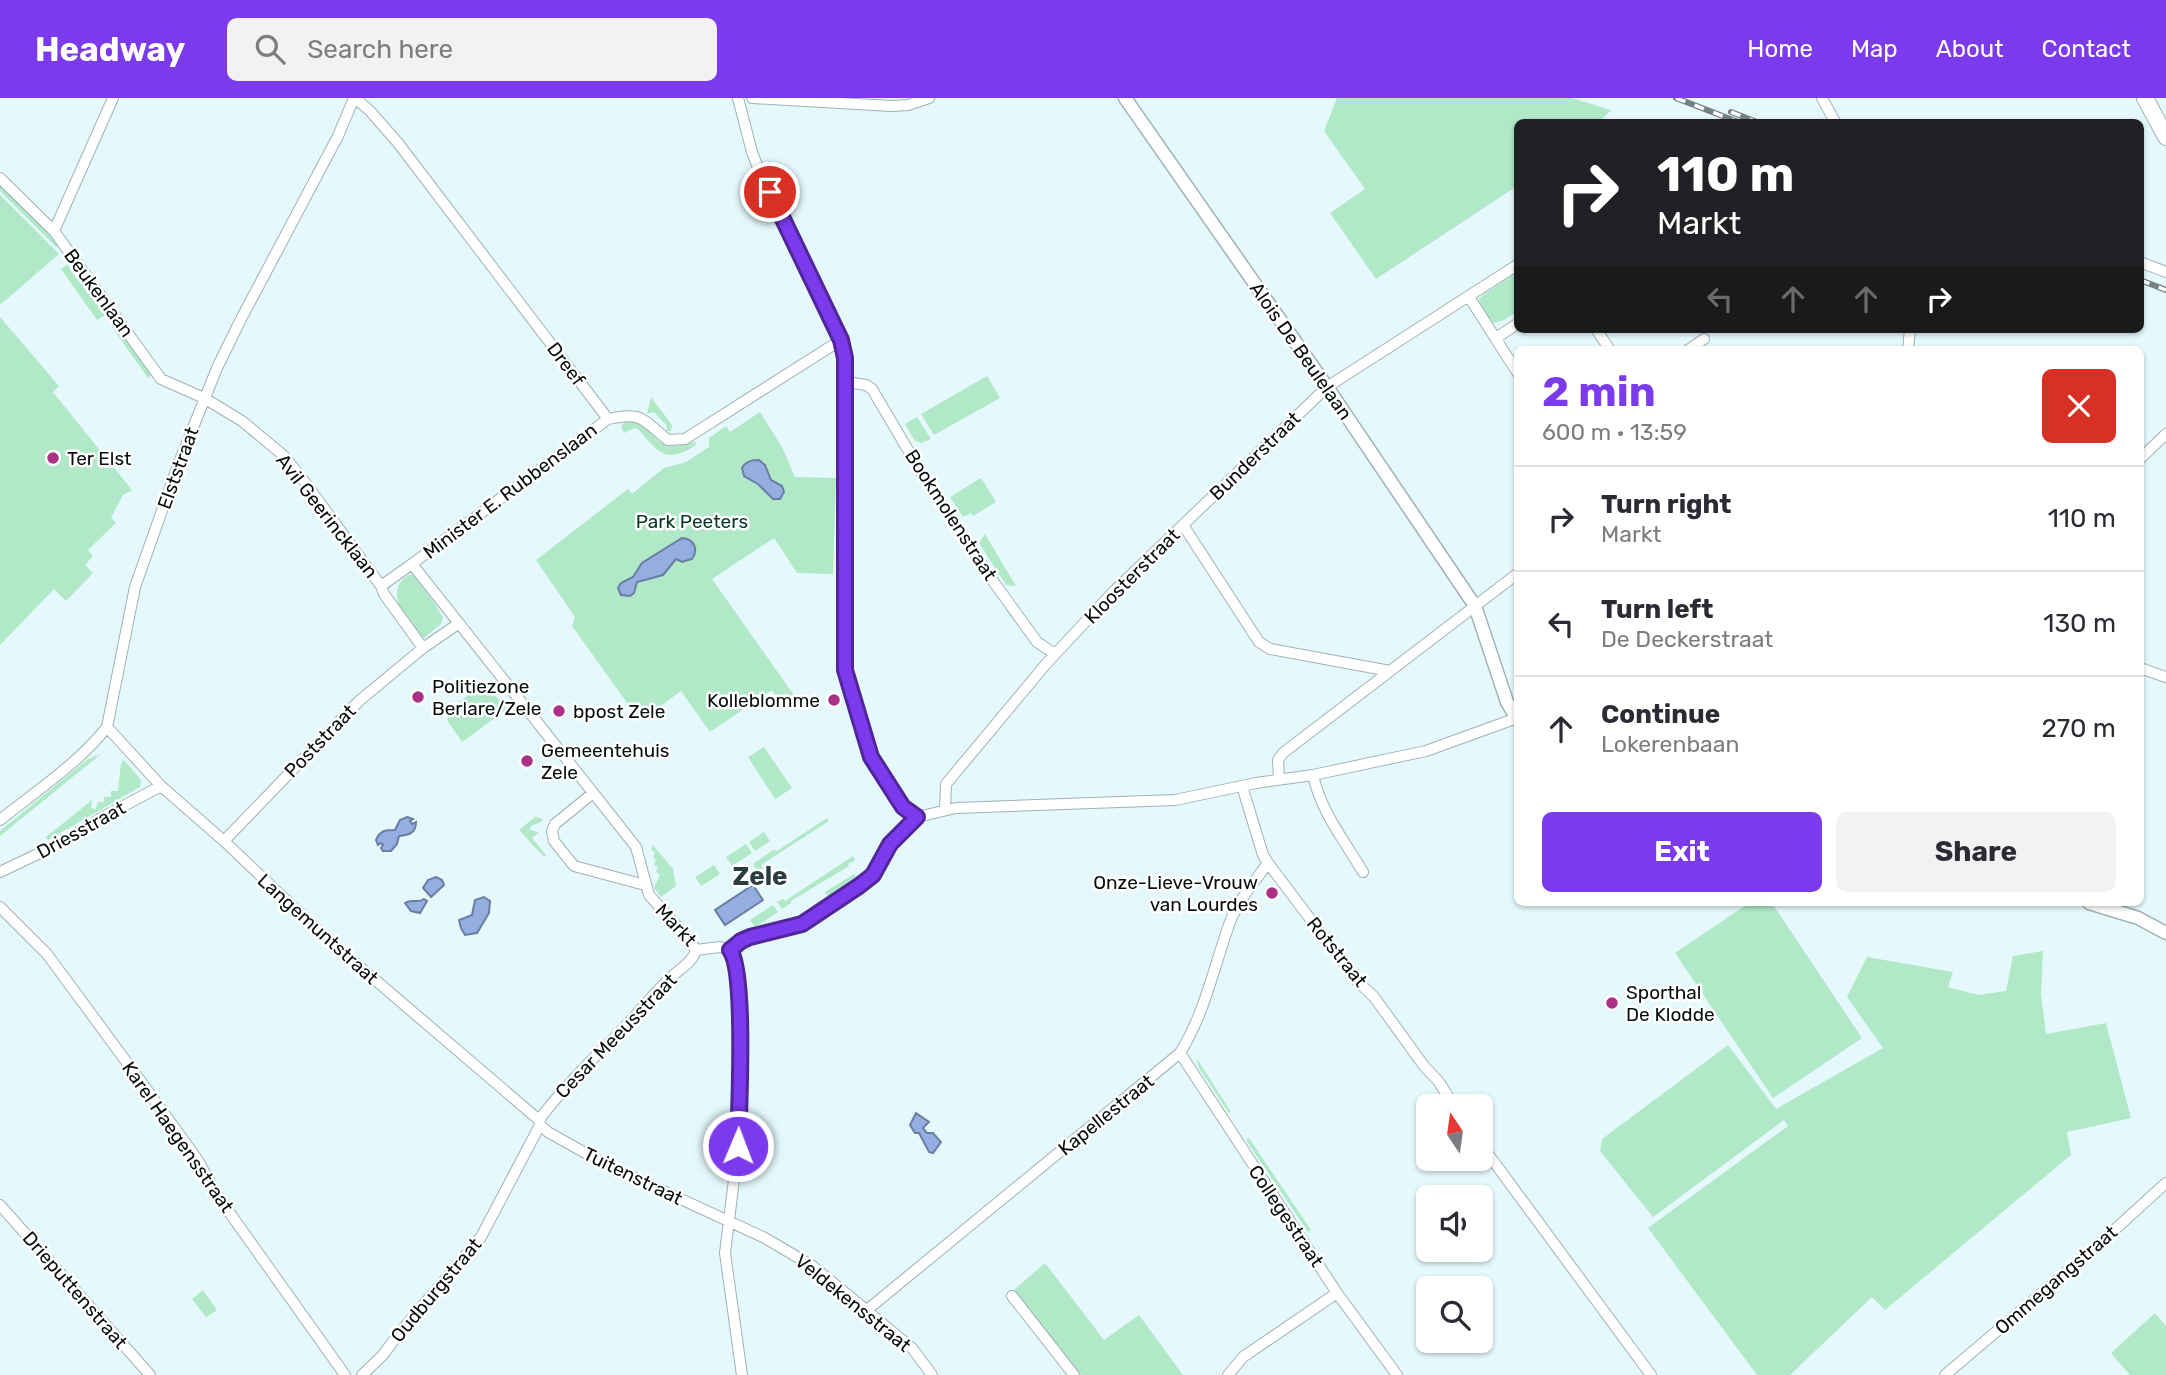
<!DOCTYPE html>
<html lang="en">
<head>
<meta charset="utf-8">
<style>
	:root { --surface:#fff; --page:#f2f2f3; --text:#2b2b33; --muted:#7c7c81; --line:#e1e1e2; --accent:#7c3aed }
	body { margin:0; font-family:Rubik,sans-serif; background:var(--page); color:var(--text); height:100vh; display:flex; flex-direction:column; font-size:26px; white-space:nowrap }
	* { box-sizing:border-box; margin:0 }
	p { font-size:23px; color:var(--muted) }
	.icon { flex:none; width:38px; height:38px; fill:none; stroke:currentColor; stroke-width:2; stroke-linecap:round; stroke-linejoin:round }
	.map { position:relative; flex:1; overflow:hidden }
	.details { position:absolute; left:1514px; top:248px; width:630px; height:560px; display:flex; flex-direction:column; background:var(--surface); border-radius:10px; box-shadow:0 2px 5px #0004 }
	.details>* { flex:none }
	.hud { position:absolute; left:1514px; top:21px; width:630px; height:214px; border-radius:10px; box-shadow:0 2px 5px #0004; background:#202124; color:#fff; overflow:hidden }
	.needle { width:46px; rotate:347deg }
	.fabs { position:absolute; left:1416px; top:996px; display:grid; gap:14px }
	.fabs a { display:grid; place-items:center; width:77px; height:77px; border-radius:10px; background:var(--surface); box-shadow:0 2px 5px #0004; font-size:35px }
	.pin { position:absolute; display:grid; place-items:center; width:60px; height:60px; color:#fff; margin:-30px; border:4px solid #fff; border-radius:50%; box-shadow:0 2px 7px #0007 }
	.me { position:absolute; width:77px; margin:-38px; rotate:1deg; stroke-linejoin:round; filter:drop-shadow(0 0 5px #0008) }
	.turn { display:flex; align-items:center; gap:24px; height:147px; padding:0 28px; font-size:32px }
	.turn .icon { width:91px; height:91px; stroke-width:2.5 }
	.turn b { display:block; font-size:49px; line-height:60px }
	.lanes { display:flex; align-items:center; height:66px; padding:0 28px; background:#0003; justify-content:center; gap:35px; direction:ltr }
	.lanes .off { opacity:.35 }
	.round { display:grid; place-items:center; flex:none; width:74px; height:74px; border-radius:10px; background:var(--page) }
	.summary { display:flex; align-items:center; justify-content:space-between; height:119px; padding:0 28px }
	h1 { font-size:42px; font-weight:700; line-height:52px; color:var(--accent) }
	.action { display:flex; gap:14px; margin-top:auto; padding:14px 28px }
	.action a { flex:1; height:80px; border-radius:10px; background:var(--accent); color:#fff; font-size:28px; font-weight:700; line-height:80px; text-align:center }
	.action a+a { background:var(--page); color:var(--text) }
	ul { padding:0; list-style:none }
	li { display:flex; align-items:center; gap:21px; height:105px; padding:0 28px; border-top:2px solid var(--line) }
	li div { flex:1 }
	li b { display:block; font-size:26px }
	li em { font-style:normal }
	header { display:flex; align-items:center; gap:42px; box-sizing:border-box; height:98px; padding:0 35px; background:var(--accent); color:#fff }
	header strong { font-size:33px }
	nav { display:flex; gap:38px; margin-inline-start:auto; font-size:24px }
	.search { width:490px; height:63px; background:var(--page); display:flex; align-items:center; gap:18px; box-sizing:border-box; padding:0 24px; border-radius:10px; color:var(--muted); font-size:26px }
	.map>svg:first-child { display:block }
	.green { fill:#b0e8c8 }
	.water { fill:#94aee2; stroke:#6a7ea2; stroke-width:2 }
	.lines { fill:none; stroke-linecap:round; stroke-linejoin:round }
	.minor-casing { stroke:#9fb2b6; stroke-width:12 }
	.tertiary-casing { stroke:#9fb2b6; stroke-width:15 }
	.trunk-casing { stroke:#9fb2b6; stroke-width:18 }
	.minor { stroke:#fff; stroke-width:10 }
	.tertiary { stroke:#fff; stroke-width:12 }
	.trunk { stroke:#fff; stroke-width:16 }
	.rail-casing { stroke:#748183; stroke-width:6 }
	.rail { stroke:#fff; stroke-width:3.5; stroke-dasharray:10; stroke-linecap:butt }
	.route-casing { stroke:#51269a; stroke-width:18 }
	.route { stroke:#7c3aed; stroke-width:12 }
	.poi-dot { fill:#aa3186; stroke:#fff; stroke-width:2.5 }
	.labels { text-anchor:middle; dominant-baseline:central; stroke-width:5; stroke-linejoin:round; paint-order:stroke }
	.street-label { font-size:19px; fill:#070d0e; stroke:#fff }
	.poi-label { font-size:19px; fill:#070d0e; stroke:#fff; text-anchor:start }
	.park-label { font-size:19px; fill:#033722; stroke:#fff }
	.district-label { font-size:26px; font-weight:bold; fill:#2c3d40; stroke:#fff }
</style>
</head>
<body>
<header>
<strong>Headway</strong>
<div class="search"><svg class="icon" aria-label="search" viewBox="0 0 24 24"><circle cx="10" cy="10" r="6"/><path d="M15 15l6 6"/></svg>Search here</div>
<nav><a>Home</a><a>Map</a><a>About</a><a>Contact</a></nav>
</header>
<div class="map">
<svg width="2166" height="1277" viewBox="0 0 2166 1277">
	<rect width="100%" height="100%" fill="#e5f9fd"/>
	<path class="green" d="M1337,0H1572L1611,12L1599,24H1517V88L1376,181L1330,115L1365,91L1324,33Z
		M0,86L53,139L60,149H56L0,93Z
		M0,97L59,156L0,207Z
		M68,166L71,173L105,217L97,222L61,171Z
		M1517,174V214L1504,222L1493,225L1480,208L1479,201L1484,196Z
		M0,219L59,288L53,294L132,392L123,397L111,420L116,425L88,452L93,458L85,467L93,475L66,503L54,491L0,547Z
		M113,223L152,277L148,280L112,229Z
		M987,278L1000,300L934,337L921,316Z
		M651,299L672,327L671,333H666L667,328L654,314L647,316Z
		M760,314L782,349L795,379L836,380L833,476L797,475L774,440L712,481L796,600L791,602L786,595L778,600L772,592L710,634L681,593L640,623L572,528L575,519L536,462L628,391L632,396L664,370L686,364L709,349V340L726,328L730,334Z
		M917,319L931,341L921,345L915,343L905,326Z
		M626,323C659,324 649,361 695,343L696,347C667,366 659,356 638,331L635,330L624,335L621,328Z
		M981,380L996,404L973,418L971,415L963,419L950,399Z
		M985,436L1016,488L1006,487L979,445Z
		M409,477H413L433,503L443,519L441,526L424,540C406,526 382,492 409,477Z
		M484,584L507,611L462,644L447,622L451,611Z
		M764,649L792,690L775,701L748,659Z
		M101,656L0,738V733L88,661Z
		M124,662L141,682L140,689L48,742L46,739L92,702L91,710L96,711L98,704H104V699H111V693H118L121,665Z
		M535,719L543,721L541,724L531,728L530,732L539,734L532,740L546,757L544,759L519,732Z
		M827,720L829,723L761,767L763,770L757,773L753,766L773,752L777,753Z
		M764,734L770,743L755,753L749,744Z
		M746,746L752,755L732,768L726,759Z
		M653,747L673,771L676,788L661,799L654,790L660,777L656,774L658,769L654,767L656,762L653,759L655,754L651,752Z
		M853,758L855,762L848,766L849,768L791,803V805L782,811L777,804L783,801L785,803Z
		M714,767L720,776L701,788L695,779Z
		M854,776L859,784L830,802L825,794Z
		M1749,805H1772L1862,940L1773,1000L1675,855Z
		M773,807L778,814L755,829L750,822Z
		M2043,853L2041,896L2046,936L2106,925L2131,1020L2067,1034L2071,1057L1885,1212L1872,1199L1790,1277H1757L1648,1130L1788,1028L1784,1022L1653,1119L1600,1053L1602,1041L1728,947L1776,1011L1883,950L1847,899L1867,859L1953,874L1948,889L1978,897L2006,893L2013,858Z
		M1196,959L1231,1014L1229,1015L1199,970Z
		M1249,1040L1311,1132L1308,1134L1246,1042Z
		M1045,1165L1104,1242L1139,1217L1183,1277H1081L1014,1192Z
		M203,1192L217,1212L206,1219L192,1201Z
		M2155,1215L2166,1228V1277H2130L2111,1255Z"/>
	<path class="water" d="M759,362L765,367L771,382L782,388L784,394L780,401H773L758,386L744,378L742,370C746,363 752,362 759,362Z
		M682,440C694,441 699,451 692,461L682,464L676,461L663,477L637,484L634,495L630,498L621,497L618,490L621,485L633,479L642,465Z
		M407,719L413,721L410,723L412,726L416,724C416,736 408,737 399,738L397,746L391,753H383L381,750L383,747L381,745L378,747L376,742C380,732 386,732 395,732L400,722Z
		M436,779L442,782L444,787L431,799L423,790L428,782Z
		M753,787L763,802L725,827L715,812Z
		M484,799L490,803L489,815L477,835L465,837L461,830L459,822L472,817L475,802Z
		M424,801L427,803L420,815L411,813L405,805C412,800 418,806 424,801Z
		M916,1015L929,1024L923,1030L927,1035H933L941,1044L933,1055L929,1054L919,1035H915L910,1027Z"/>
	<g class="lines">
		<g class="minor-casing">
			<path id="minor" d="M355,0L370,13L398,45L608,321
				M738,0L752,54L759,72L841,242L845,260V572L871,659L903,709L917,719
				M752,0L892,8L908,7L929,0
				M1822,0L1835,24
				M0,80L54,133L161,281L204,300L242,323L283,357L301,379L381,488L384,496L423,550L458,526
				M54,133L113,0
				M2140,164L2166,174
				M1469,199L1517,274
				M1596,231L1610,252
				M1496,240L1517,226
				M1688,252L1704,241
				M1908,252L1910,231
				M847,284L866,287L872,291L921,374L993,483L1037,544L1055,556
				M2140,361L2166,336
				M1183,427L1259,544L1270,551L1390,573
				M412,466L608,321C644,313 642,322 668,342L685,341L841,242
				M381,488L412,466L636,749L649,797L687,839L696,852
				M2140,570L2166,579
				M107,629L161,688L224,743L325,839L539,1022
				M1313,677C1321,714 1344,742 1363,774
				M1279,681L1278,662L1283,655L1517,476
				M1242,688L1263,757L1268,765L1357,883L1374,899L1424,968L1439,984L1454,1008
				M593,695L555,726L552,733L554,743L574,768L645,787
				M945,711L946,686L1046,566L1114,493L1327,289L1517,167
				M917,719L956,710L1175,702L1256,685L1313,677L1426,653L1517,620
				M0,722C35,694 80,664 107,629L135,489L178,367L217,270L240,223L338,38L354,0
				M224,743L359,603L423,550
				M0,774L63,744L101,720L161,688
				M0,809L47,856L142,985L197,1061L217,1097L345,1277
				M696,852L720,849L730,852
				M730,852L736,864L740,956L738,1049L725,1155L742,1277
				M730,852L750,839L802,826L859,788L873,777L890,746L917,719
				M1180,955L1337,1195L1397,1277
				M540,1026L539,1022C560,994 583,970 608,946C629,927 646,903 667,883C676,873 693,865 696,852
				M540,1027L548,1034L603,1065L765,1140L814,1169L912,1250L932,1277
				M1480,1045L1651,1277
				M0,1107L150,1277
				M1012,1198L1074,1277
				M867,1212L1180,955C1205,915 1214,868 1230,824C1238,803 1255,783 1268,765
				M362,1277L383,1257L396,1239L481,1139L540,1027
				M1228,1277L1243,1259L1337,1195
				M1945,1277L2089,1155L2166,1085"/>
		</g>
		<g class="tertiary-casing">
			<path id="tertiary" d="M1125,0L1327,289L1475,508L1507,604L1517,621
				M2089,805L2138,820L2166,835"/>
		</g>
		<g class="trunk-casing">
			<path id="trunk" d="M2145,0L2166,39"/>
		</g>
		<use href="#minor" class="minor"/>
		<use href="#tertiary" class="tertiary"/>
		<use href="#trunk" class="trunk"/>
		<g class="rail-casing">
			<path id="rail" d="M1676,0L1738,24
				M1731,14L1757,24
				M2140,182L2166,192"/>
		</g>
		<use href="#rail" class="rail"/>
	</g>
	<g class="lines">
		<g class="route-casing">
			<path id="route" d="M738,1048C739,1014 746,874 730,852L741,843L750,839L802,826L859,788L873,777L890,746L917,719L903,709L871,659L845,572V260L841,242L770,94"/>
		</g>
		<use href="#route" class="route"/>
	</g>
	<g class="poi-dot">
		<circle cx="53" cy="360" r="7"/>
		<circle cx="418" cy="599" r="7"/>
		<circle cx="834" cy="602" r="7"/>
		<circle cx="559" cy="613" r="7"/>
		<circle cx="527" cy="663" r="7"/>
		<circle cx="1272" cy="795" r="7"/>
		<circle cx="1612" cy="905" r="7"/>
	</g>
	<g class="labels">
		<g class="street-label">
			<text transform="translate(99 195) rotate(54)">Beukenlaan</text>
			<text transform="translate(1301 253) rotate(55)">Alois De Beulelaan</text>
			<text transform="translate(566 266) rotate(53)">Dreef</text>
			<text transform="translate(1255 358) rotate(-44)">Bunderstraat</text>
			<text transform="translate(178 370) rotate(-70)">Elststraat</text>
			<text transform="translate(510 393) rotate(-37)">Minister E. Rubbenslaan</text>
			<text transform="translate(951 417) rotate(57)">Bookmolenstraat</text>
			<text transform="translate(327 418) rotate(52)">Avil Geerincklaan</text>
			<text transform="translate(1132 478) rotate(-45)">Kloosterstraat</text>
			<text transform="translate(320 643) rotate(-46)">Poststraat</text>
			<text transform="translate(81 732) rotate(-29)">Driesstraat</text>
			<text transform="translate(676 827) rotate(47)">Markt</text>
			<text transform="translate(318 831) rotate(42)">Langemuntstraat</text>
			<text transform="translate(1337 854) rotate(51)">Rotstraat</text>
			<text transform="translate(616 938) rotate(-46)">Cesar Meeusstraat</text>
			<text transform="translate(1106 1017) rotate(-39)">Kapellestraat</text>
			<text transform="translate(178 1039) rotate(55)">Karel Haegensstraat</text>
			<text transform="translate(633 1078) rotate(26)">Tuitenstraat</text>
			<text transform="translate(1286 1118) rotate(56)">Collegestraat</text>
			<text transform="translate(2056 1182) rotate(-41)">Ommegangstraat</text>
			<text transform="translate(75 1192) rotate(49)">Drieputtenstraat</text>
			<text transform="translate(436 1192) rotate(-50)">Oudburgstraat</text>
			<text transform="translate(853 1205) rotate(39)">Veldekensstraat</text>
		</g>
		<g class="poi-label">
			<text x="67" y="360">Ter Elst</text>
			<text x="432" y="588">Politiezone<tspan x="432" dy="22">Berlare/Zele</tspan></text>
			<text x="820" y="602" text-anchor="end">Kolleblomme</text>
			<text x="573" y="613">bpost Zele</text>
			<text x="541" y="652">Gemeentehuis<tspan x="541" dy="22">Zele</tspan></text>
			<text x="1258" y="784" text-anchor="end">Onze-Lieve-Vrouw<tspan x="1258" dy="22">van Lourdes</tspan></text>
			<text x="1626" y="894">Sporthal<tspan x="1626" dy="22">De Klodde</tspan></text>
		</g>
		<g class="park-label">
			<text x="692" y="423">Park Peeters</text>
		</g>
		<g class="district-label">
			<text x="760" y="778">Zele</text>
		</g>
	</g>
</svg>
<div class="fabs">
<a><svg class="needle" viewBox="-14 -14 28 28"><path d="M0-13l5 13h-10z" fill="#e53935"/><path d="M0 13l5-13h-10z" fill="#7c7c81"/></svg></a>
<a><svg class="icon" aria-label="sound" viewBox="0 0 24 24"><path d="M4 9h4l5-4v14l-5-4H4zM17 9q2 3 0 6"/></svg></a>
<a><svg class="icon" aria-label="search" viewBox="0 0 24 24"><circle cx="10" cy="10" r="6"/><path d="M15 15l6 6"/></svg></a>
</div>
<div class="pin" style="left:770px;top:94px;background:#d93025"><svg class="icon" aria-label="arrive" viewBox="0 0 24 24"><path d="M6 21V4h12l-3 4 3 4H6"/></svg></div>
<svg class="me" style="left:738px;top:1048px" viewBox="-20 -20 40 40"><circle r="17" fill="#7c3aed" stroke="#fff" stroke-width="3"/><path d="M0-11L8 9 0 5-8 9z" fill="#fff"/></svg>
<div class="hud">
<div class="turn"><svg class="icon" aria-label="right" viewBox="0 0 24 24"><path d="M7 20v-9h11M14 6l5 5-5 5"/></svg><div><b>110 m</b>Markt</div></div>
<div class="lanes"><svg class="icon off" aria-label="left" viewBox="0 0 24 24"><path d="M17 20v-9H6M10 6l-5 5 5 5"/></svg><svg class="icon off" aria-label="ahead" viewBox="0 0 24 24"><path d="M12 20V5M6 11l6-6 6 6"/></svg><svg class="icon off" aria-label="ahead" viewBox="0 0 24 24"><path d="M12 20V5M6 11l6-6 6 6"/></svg><svg class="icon" aria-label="right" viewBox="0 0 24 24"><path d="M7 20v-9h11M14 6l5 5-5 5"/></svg></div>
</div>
<section class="details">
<div class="summary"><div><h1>2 min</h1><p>600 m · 13:59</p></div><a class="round" style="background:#d93025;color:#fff"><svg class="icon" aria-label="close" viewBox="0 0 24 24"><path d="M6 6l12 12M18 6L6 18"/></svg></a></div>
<ul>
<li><svg class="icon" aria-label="right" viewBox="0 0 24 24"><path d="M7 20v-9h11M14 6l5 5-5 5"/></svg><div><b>Turn right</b><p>Markt</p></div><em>110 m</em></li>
<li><svg class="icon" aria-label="left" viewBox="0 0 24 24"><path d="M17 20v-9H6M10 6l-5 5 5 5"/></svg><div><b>Turn left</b><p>De Deckerstraat</p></div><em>130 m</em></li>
<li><svg class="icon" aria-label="ahead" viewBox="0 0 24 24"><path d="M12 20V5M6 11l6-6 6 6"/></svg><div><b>Continue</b><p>Lokerenbaan</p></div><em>270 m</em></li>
</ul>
<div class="action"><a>Exit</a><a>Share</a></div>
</section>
</div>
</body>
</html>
